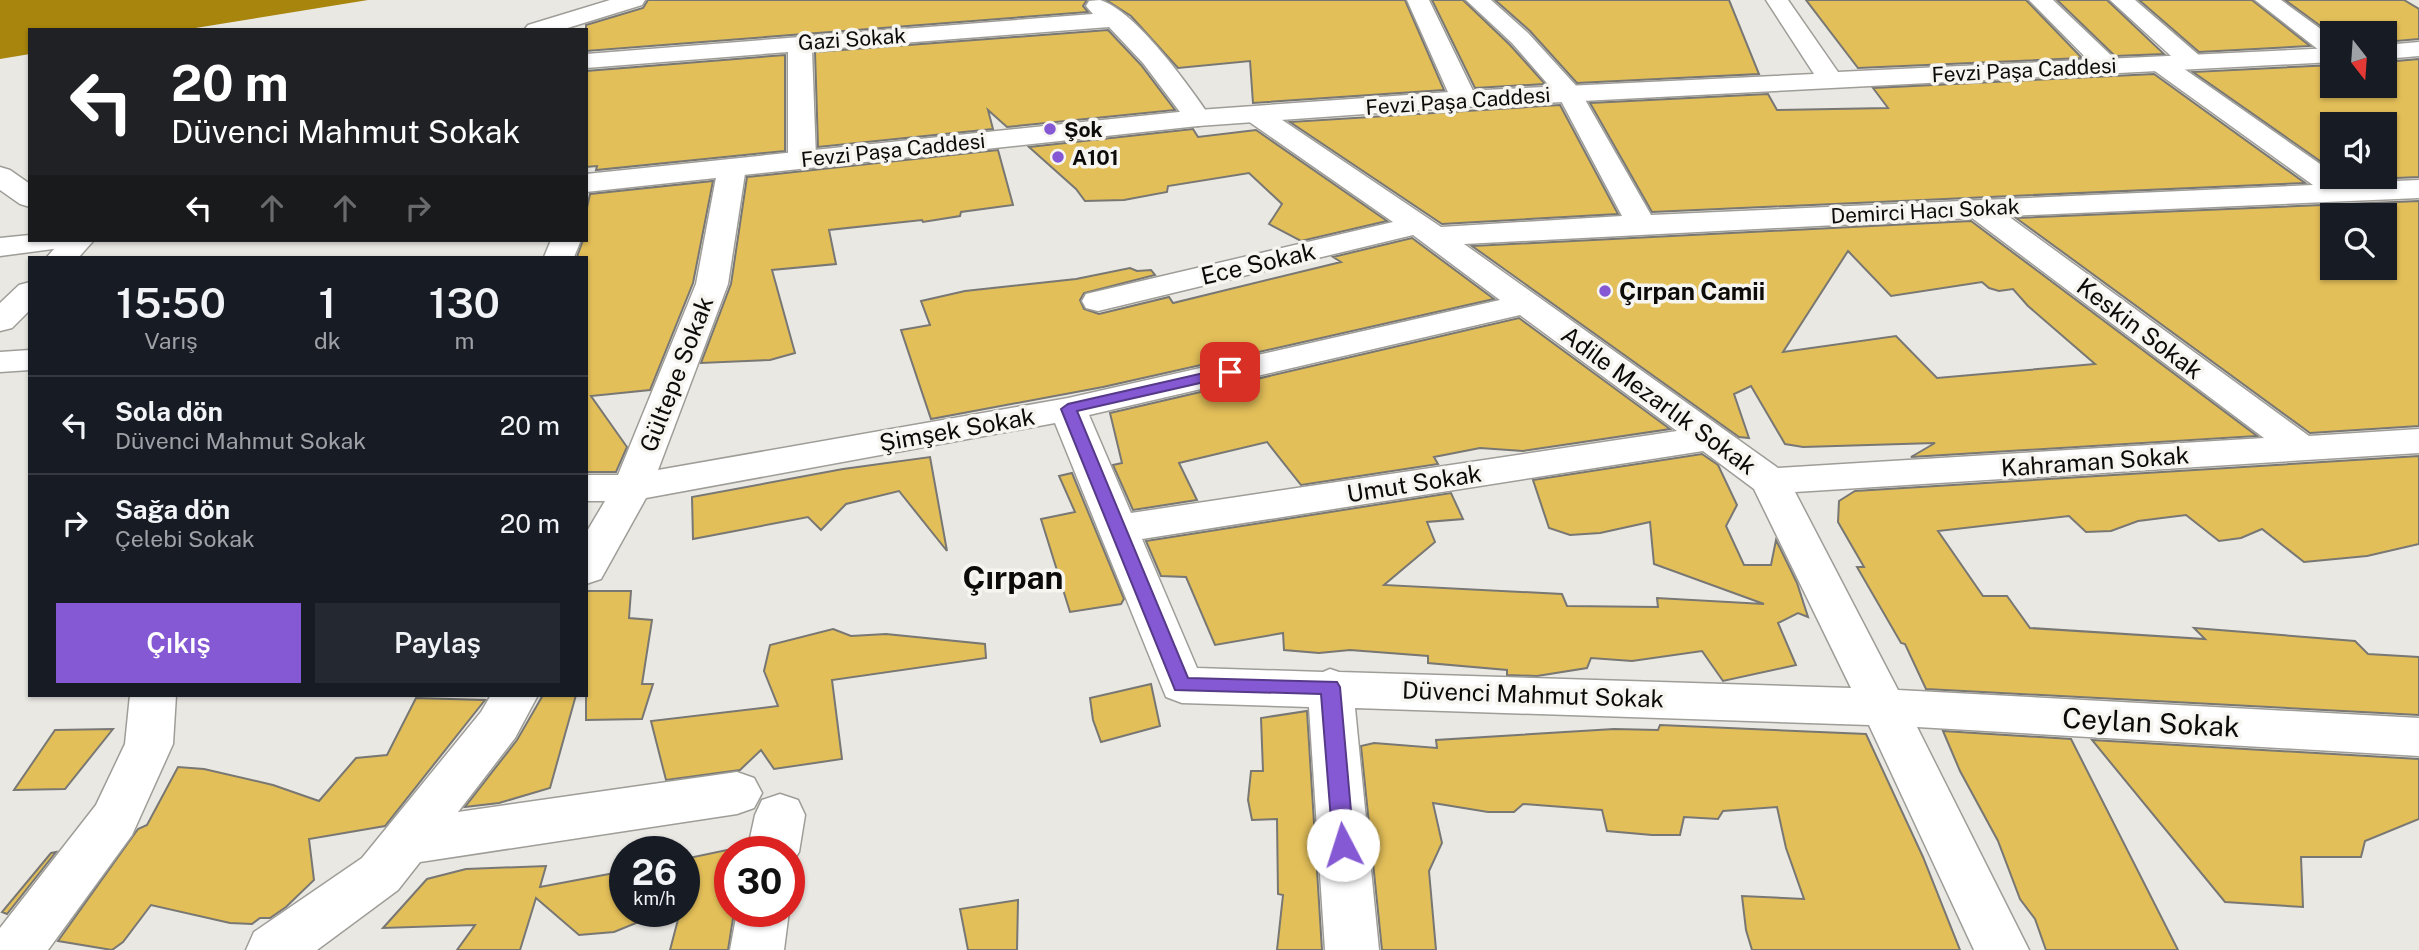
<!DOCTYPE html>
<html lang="tr">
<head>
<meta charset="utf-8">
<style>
	:root { --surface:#171b24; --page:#242831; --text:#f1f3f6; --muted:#9ea1a6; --line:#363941; --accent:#8559d3 }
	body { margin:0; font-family:"Public Sans",sans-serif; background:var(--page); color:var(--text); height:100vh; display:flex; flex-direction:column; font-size:26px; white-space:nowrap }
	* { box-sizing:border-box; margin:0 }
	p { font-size:23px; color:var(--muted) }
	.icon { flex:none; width:38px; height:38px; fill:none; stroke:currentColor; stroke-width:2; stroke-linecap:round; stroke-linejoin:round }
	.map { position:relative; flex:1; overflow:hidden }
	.side { position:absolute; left:28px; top:256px; width:560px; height:441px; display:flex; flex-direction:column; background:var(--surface); border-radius:0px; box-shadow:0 2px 5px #0004 }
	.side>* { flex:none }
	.guide { position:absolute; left:28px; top:28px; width:560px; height:214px; border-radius:0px; box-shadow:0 2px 5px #0004; background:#202124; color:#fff; overflow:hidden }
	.needle { width:46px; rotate:163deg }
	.controls { position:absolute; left:2320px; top:21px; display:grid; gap:14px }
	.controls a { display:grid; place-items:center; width:77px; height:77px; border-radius:0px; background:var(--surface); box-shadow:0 2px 5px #0004; font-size:35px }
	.speed { position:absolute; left:609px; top:836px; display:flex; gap:14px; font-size:35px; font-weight:700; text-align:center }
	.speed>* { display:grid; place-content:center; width:91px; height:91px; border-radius:50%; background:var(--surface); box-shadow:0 2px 5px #0004; line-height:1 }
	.speed small { font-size:18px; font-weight:400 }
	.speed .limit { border:10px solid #d22; background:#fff; color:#111 }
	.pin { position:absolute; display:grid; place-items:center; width:60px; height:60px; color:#fff; margin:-30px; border-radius:14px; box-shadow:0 4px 10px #0006 }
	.me { position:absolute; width:77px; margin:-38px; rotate:355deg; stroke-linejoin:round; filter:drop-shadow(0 0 5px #0008) }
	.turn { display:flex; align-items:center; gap:24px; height:147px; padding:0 28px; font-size:32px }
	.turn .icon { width:91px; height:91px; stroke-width:2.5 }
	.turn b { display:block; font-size:49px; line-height:60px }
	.lanes { display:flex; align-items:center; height:66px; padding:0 28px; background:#0003; justify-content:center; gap:35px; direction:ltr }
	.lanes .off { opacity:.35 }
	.eta { display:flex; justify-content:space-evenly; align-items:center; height:119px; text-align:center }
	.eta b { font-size:42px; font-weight:600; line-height:49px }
	.primary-button { display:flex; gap:14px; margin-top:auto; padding:14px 28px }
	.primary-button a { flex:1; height:80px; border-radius:0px; background:var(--accent); color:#fff; font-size:28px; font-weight:600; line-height:80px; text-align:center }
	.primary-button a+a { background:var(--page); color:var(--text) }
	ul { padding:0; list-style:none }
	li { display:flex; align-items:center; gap:21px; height:98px; padding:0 28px; border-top:2px solid var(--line) }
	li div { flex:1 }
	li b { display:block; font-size:26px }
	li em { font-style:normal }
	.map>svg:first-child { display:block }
	.water { fill:#a8850c }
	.building { fill:#e3bf59; stroke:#787773; stroke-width:2; fill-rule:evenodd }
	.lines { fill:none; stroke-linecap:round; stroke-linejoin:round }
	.street-casing { stroke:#9f9d98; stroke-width:3 }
	.secondary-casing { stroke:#9f9d98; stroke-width:3 }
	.street { fill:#fff; fill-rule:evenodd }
	.secondary { fill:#fff; fill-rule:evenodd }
	.route { fill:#8559d3; stroke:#563a89; stroke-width:2 }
	.poi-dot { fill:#8559d3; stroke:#f7f5f0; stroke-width:2.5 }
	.labels { text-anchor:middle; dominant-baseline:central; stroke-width:7; stroke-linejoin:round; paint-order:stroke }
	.far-street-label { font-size:21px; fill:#0c0b0a; stroke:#f7f5f0 }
	.far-poi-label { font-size:21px; font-weight:bold; fill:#0c0b0a; stroke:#f7f5f0; text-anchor:start }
	.street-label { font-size:24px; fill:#0c0b0a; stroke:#f7f5f0 }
	.poi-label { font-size:24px; font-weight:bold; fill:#0c0b0a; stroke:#f7f5f0; text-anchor:start }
	.near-street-label { font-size:28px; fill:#0c0b0a; stroke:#f7f5f0 }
	.district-label { font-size:32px; font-weight:bold; fill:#0c0b0a; stroke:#f7f5f0 }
</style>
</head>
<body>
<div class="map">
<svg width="2419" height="950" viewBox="0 0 2419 950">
	<rect width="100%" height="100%" fill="#eae8e3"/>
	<path class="water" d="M0,0H368L183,30H30V54L0,59Z"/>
	<path class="building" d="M648,0H1087L1083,6L1088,12L586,51V25L643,8Z
		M1106,0H1405L1444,90L1253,103L1250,61L1178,68L1131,16Z
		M1432,0H1463L1510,45L1545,84L1475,88Z
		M1495,0H1729L1759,74L1577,83L1530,31Z
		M1806,0H2026L2082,58L1858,68Z
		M2057,0H2107L2164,54L2115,56Z
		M2139,0H2252L2310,46L2199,52Z
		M2285,0H2404L2419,9V39L2385,42V33L2333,35Z
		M1108,30L1141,65L1175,110L1007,127L988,110L993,129L818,147L815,52Z
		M785,55V151L596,170L597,166L586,167V71Z
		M2419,59V177L2349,180L2343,177H2385V124H2333V170L2193,72L2333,65V86H2385V62Z
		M2154,74L2305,183L1652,212L1590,103L1768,94L1777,110L1888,108L1873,88Z
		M1560,105L1618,214L1442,224L1290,122Z
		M1193,129L1198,137L1256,130L1387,221L1301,241L1269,224L1282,204L1249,173L1168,186L1167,192L1124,200L1085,201L1076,189L1029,147Z
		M998,150L1013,205L961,212L960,216L923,222L922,220L829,230L836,264L772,270L795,353L770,360L701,363L731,284L747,177Z
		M713,181L693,283L650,390L591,396L627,447L616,472H586V257H577L583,240H586V212L590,194Z
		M2419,201V426L2310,433L2016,218ZM2333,215H2385V268H2333Z
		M1971,221L2257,436L1911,457L1935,443L1803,447L1785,444L1751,386L1734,394L1749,438L1739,437L1472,246ZM1848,251L1891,296L1982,282L1989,288L1999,291L2013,289L2028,306L2095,364L1937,378L1896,336L1783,352Z
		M1412,238L1494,299L1103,387L931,419L901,330L930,325L921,301L965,291L1076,279L1130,268L1137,271L1151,270L1155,275L1084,293L1080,300L1084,309L1099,314L1169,297L1173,303L1341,262L1333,257Z
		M1519,318L1670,429L1523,451L1480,448L1434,457L1438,464L1301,485L1267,442L1179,463L1197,500L1133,510L1113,465L1122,463L1110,413Z
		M1702,454L1718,465L1737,505L1726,526L1744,565H1771L1776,540L1797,583L1808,617L1798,613L1778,623L1796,665L1723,681L1702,651L1632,661L1591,658L1587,668L1537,676L1507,675V670L1428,663V656L1350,650L1319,653L1284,650L1283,633L1215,645L1186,577L1161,576L1146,541L1451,493L1463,519L1427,522L1435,542L1384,585L1562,594L1567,606L1658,607L1657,598L1764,604L1654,564L1650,522L1600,533L1570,535L1549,528L1533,480Z
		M2419,456V544L2367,556L2304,562L2262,529L2241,538L2219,541L2186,515L2138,521L2111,531L2086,532L2069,516L1938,531L1983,596H2007L2030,628L2205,639L2194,628L2355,641L2368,654L2419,657V715L1926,689L1905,644L1901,643L1857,567H1864L1838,522L1839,501L1855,491Z
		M930,457L947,551L899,491L846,504L821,530L808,517L693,539L692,497L843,469Z
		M1072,473L1124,599L1121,604L1070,612L1041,519L1075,512L1059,476Z
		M586,591H631L629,618L652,620L642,684H653L642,719L586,720Z
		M833,629L851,636L886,634L985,644L986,658L832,680L842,759L774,769L761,750L740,770L666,780L651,721L778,706L764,671L770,645Z
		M1151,684L1160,726L1101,742L1093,720L1090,698Z
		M543,695H576L550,788L499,803L465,807L517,740Z
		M416,698L485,700L385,826L309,839L314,880L286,907L270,918H260L252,924L230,923L151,905L123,942L112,950L58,941L138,829L147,825L178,767L204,769L273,785L319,801L356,758L387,755Z
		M1307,711L1322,950H1277L1283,895L1278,894L1277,819L1252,820L1248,800L1251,771H1263L1261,718Z
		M1660,725L1866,734L1923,857L1960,950H1752L1746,930L1742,896L1804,899L1786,848L1777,807L1723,811L1718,819L1684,817L1680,835H1652L1607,831L1602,810L1523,804L1514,812H1488L1433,803L1442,843L1429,871L1436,950H1382L1361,746L1374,743L1437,748L1436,740L1614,729L1658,730Z
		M113,729L65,789L14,790L55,730Z
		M1943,731L2071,739L2178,950H2046L2035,919L2020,899L1998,841L1960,771Z
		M2092,740L2419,759V819L2365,841L2361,857H2301L2303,907L2225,902Z
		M746,846L745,852H730V912H734L728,950H670L680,912H684V859Z
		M56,852L7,914L2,912L51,853Z
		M546,866L540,887L625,871V912H663L614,932L579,935L536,898L520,950H457L475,925L383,928L427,879L466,869Z
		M1018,900L1017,950H968L960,909Z"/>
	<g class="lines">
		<g class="street-casing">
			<path id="street" d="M610,0H645L642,5L561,30H524L528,25Z
				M1100,0C1135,10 1190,87 1211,118L1207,124L1198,126L1189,124L1143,63L1109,27L812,50L816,159L812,165L802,167L792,165L788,159V52L586,68V54L1093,14L1086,6L1089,1Z
				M1407,0H1429L1477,99L1473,104L1464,107L1455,104L1451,99Z
				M1466,0H1491L1528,33L1579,89L1651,215L2313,185L2152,69L2149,64L2152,59L2161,57L2170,59L2333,173V177H2338L2348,183L2419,180V198L2008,216L2309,436L2419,429V453L1795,492L1898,690L2419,718V756L1917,727L2029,950H1974L1869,725L1355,708L1379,950H1325L1309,707L1182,703L1166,697L1055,423L646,498L601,579L586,584V533L605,501H586V475H618L696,284L718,167L722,161L732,159L742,161L746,167L728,284L658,470L1068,398L1500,300L1413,235L1098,311L1086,308L1082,301L1086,294L1393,222L1248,121L1244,115L1248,109L1257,107L1266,109L1441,227L1622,216L1559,97L1512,43ZM1972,218L2264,438L1778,468L1464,244ZM1520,315L1677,431L1131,513L1089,415ZM1703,451L1754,489L1851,688L1339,672L1330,669L1323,672L1197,668L1142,539Z
				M2029,0H2053L2118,62L2121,67L2118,72L2109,74L2100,72Z
				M2110,0H2135L2201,57L2204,62L2201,67L2192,69L2183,67Z
				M2255,0H2281L2333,38V56L2324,54Z
				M0,167L10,170L30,184V207L20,204L0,190Z
				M62,240H94L79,257H47Z
				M551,240H581L574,257H544Z
				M30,282V310L12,328L0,331V303L19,285Z
				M30,350V370L0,372V352Z
				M130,695H176L173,744L132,835L48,950H0V928L96,805L125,744Z
				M491,695H538L515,738L458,812L737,772L754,778L762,793L754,808L737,814L420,862L398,890L317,950H246L254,932L362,858L481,712Z
				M780,794L798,800L805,815L799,852L789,868V852H747L755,815L762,800Z
				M737,912L789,911L784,950H730Z"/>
		</g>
		<g class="secondary-casing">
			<path id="secondary" d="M1766,0H1788L1838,72L2333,48V62L1464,107L1198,126L586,192V174L1198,110L1464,91L1814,74Z
				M2419,42V56L2385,59V45Z
				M30,235V240H80L76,246L0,256V238Z"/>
		</g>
		<use href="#street" class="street"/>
		<use href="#secondary" class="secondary"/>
	</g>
	<path class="route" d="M1230,367L1235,369L1237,372L1235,375L1077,411L1188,678L1337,682L1340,687L1354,845L1351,851L1343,854L1336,851L1333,845L1321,694L1175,690L1061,409L1068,404Z"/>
	<g class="poi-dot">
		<circle cx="1050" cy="129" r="7"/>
		<circle cx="1058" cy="157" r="7"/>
		<circle cx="1605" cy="291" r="7"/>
	</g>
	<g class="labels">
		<g class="far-street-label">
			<text transform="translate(852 39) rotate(-4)">Gazi Sokak</text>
			<text transform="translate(2024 70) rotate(-3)">Fevzi Paşa Caddesi</text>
			<text transform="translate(1458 101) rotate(-4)">Fevzi Paşa Caddesi</text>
			<text transform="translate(893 150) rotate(-6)">Fevzi Paşa Caddesi</text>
			<text transform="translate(1925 211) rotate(-3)">Demirci Hacı Sokak</text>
		</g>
		<g class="far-poi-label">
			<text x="1064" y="129">Şok</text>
			<text x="1072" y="157">A101</text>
		</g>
		<g class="street-label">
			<text transform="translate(1258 263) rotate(-13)">Ece Sokak</text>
			<text transform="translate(2140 328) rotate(37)">Keskin Sokak</text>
			<text transform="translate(676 374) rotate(-69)">Gültepe Sokak</text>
			<text transform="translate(1659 400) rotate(36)">Adile Mezarlık Sokak</text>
			<text transform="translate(957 429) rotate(-10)">Şimşek Sokak</text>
			<text transform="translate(2095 461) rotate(-4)">Kahraman Sokak</text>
			<text transform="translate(1414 483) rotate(-9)">Umut Sokak</text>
			<text transform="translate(1533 694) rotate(2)">Düvenci Mahmut Sokak</text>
		</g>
		<g class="poi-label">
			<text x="1619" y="291">Çırpan Camii</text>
		</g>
		<g class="near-street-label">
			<text transform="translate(2151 722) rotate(3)">Ceylan Sokak</text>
		</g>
		<g class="district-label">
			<text x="1013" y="577">Çırpan</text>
		</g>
	</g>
</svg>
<div class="controls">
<a><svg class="needle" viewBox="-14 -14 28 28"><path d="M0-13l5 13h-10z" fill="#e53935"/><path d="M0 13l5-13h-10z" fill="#9ea1a6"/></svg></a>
<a><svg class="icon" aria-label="sound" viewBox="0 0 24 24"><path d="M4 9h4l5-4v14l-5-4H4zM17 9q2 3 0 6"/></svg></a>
<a><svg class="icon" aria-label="search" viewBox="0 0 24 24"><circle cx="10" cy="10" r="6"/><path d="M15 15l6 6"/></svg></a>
</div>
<div class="speed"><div>26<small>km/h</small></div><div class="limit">30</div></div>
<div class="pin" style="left:1230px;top:372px;background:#d93025"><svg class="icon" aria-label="arrive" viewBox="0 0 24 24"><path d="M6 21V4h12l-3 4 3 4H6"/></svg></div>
<svg class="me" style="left:1343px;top:845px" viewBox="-20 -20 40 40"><circle r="19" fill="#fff"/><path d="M0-13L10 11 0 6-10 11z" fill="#8559d3"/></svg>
<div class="guide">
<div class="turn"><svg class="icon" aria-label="left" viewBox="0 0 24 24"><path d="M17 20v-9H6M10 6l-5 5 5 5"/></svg><div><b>20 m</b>Düvenci Mahmut Sokak</div></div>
<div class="lanes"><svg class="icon" aria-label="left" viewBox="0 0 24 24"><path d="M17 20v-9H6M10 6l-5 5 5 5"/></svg><svg class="icon off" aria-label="ahead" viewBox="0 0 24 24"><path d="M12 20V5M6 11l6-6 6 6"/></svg><svg class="icon off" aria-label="ahead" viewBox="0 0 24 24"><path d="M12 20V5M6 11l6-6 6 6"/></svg><svg class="icon off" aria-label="right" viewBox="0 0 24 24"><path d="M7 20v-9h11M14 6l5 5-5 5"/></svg></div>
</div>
<section class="side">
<div class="eta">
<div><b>15:50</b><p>Varış</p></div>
<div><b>1</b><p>dk</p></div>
<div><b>130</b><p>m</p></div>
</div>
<ul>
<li><svg class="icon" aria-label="left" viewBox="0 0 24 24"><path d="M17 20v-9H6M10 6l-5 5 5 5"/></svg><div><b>Sola dön</b><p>Düvenci Mahmut Sokak</p></div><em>20 m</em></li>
<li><svg class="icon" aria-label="right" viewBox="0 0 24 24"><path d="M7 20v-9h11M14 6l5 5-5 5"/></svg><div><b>Sağa dön</b><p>Çelebi Sokak</p></div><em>20 m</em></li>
</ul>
<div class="primary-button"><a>Çıkış</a><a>Paylaş</a></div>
</section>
</div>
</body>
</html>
